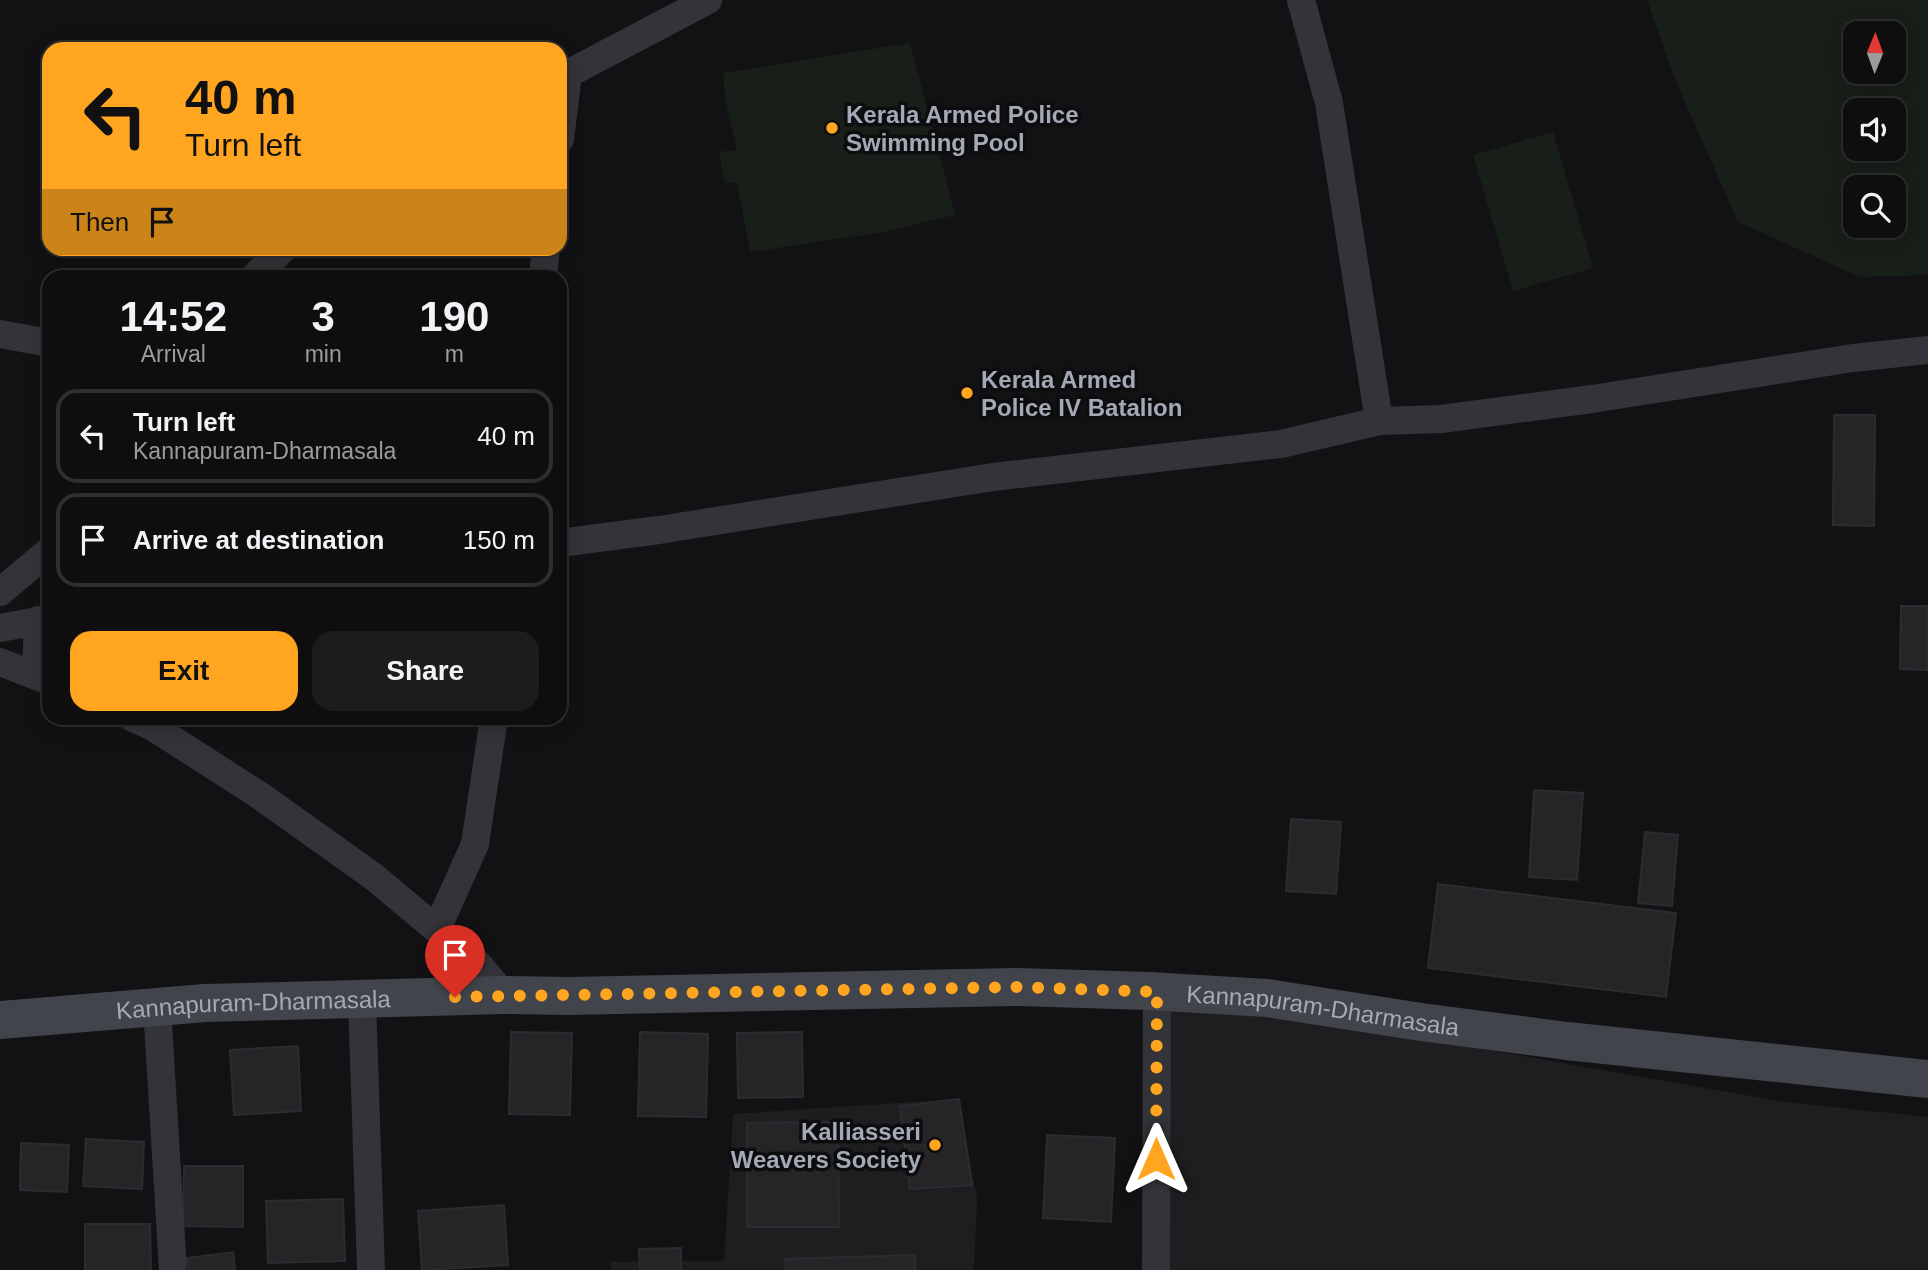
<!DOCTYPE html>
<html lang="en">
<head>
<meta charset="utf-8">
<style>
	:root { --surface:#0e0e0f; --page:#1c1c1d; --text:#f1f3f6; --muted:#9b9c9e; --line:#2e2e2f; --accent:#ffa520 }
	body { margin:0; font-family:Arial,sans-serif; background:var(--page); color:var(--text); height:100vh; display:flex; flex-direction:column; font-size:26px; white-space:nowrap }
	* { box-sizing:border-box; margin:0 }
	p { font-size:23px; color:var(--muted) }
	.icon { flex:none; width:38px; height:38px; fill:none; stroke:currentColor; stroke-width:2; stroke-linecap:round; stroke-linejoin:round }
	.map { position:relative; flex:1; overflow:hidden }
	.sheet { position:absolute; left:42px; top:270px; width:525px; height:455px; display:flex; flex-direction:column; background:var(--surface); border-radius:21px; box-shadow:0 4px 18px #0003,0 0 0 2px var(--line) }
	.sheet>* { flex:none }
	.top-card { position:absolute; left:42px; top:42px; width:525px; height:214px; border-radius:21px; box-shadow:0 4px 18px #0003,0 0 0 2px var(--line); background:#ffa520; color:#111; overflow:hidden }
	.needle { width:46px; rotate:1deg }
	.tools { position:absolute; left:1843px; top:21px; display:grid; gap:14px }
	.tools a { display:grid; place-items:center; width:63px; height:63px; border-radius:14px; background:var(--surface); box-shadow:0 4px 18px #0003,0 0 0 2px var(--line); font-size:35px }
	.pin { position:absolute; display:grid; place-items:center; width:60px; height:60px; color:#fff; margin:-72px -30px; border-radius:50% 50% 50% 0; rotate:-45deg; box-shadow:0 0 7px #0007 }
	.pin .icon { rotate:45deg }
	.me { position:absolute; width:77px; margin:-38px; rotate:0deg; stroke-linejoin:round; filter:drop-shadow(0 0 5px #0008) }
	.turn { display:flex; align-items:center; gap:24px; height:147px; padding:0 28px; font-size:32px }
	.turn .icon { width:91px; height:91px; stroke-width:2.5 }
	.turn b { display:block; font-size:49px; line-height:60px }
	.then { display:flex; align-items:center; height:66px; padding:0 28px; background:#0003; gap:14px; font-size:26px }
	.eta { display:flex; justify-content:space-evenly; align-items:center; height:119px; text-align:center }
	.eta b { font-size:42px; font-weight:600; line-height:49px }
	.cta { display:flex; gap:14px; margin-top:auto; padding:14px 28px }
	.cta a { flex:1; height:80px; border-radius:21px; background:var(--accent); color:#111; font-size:28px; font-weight:600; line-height:80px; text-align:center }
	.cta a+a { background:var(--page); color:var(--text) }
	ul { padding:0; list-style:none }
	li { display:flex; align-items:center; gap:21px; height:94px; margin:0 14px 10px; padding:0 14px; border:4px solid var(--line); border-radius:21px }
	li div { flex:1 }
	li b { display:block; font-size:26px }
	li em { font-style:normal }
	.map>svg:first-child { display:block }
	.built { fill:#1e1e21 }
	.green { fill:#181f19; fill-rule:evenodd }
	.building { fill:#252528; stroke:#2c2c30; stroke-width:2 }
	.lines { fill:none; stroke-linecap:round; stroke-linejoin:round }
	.minor { stroke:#333439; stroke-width:28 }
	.secondary { stroke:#41444a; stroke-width:38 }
	.route { stroke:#ffa520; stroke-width:12; stroke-dasharray:0 21.6 }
	.poi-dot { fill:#ffa520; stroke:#0d0d0f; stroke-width:2.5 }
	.labels { text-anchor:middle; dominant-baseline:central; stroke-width:7; stroke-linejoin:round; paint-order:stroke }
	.poi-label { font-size:24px; font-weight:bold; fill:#a3aab6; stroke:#0d0d0f; text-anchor:start }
	.street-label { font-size:24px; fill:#a3aab6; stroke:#0d0d0f }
</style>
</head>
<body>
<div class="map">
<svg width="1928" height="1270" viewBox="0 0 1928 1270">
	<rect width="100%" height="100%" fill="#121214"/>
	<path class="built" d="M1157,992L1786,1102L1928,1117V1270H1156Z
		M959,1099L977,1199L974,1270H611L610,1262L724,1261L733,1114Z"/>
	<path class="green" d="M1647,0H1928V275L1860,277L1738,222L1674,77ZM1855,33H1894V72H1855ZM1855,110H1894V149H1855ZM1855,187H1894V226H1855Z
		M910,43L955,215L883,232L750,252L737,183H725L719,152L737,150L726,106L723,73Z
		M1553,132L1593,268L1513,291L1473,155Z"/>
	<path class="building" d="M1834,415H1875L1874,526L1833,525Z
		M1901,606H1928V670L1900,669Z
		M1534,790L1583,793L1577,880L1529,877Z
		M1291,819L1341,822L1336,894L1286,891Z
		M1645,832L1678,835L1672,906L1638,903Z
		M1438,884L1676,913L1666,997L1428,968Z
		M511,1032L572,1033L570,1115L509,1114Z
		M640,1032L708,1034L706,1117L638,1116Z
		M802,1032L803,1097L738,1098L737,1033Z
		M298,1046L301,1111L234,1115L230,1050Z
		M959,1099L972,1185L910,1189L900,1106Z
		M838,1122L839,1227H747V1123Z
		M1047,1135L1115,1138L1111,1222L1043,1218Z
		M86,1139L144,1142L142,1189L83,1186Z
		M21,1143L69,1145L67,1192L20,1190Z
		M184,1166H243V1227L183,1226Z
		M343,1199L345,1261L268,1263L266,1201Z
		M504,1205L508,1265L422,1270L418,1211Z
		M85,1224H150L151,1270H85Z
		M681,1248V1270H640L639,1249Z
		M233,1252L235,1270H189L187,1258Z
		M915,1255V1270H786L785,1259Z"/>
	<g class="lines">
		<path class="minor" d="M1301,0L1329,103L1379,421
			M560,78L708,0
			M560,139L568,74
			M255,276L284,248
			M543,276L546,248
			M0,334L49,343
			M560,543L659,530L993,477L1281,444L1379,421L1441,419L1592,399L1853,358L1928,350
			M0,592L49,551
			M0,628L49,619
			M0,662L49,681
			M36,675L38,620
			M133,718L153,727L259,795L374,877L479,965L504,995
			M437,929L475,844L494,718
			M362,1000L371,1270
			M157,1007L173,1270
			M1156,1270L1157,992"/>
		<path class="secondary" id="s1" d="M0,1020L205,1003L504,995L569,996L1016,987L1149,991L1267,998L1421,1022L1567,1041L1928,1079"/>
	</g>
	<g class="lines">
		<path class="route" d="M455,997L1016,987L1157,992L1156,1159"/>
	</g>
	<g class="poi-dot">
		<circle cx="832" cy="128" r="7"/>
		<circle cx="967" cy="393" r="7"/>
		<circle cx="935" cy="1145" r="7"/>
	</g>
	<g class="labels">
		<g class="poi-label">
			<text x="846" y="114">Kerala Armed Police<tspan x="846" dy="28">Swimming Pool</tspan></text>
			<text x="981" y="379">Kerala Armed<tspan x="981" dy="28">Police IV Batalion</tspan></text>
			<text x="921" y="1131" text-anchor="end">Kalliasseri<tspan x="921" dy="28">Weavers Society</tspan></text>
		</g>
		<g class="street-label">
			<text stroke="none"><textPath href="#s1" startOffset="254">Kannapuram-Dharmasala</textPath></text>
			<text stroke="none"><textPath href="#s1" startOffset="1325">Kannapuram-Dharmasala</textPath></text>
		</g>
	</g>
</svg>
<div class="tools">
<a><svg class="needle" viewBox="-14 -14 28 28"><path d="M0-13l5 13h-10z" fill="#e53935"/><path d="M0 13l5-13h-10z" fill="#9b9c9e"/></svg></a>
<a><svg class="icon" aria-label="sound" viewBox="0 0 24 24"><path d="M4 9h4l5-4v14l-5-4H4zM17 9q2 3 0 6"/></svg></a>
<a><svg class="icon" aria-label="search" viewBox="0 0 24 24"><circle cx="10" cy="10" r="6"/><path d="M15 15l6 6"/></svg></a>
</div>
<div class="pin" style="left:455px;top:997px;background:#d93025"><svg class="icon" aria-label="arrive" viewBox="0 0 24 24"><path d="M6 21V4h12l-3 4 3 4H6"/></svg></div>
<svg class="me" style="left:1156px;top:1159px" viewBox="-20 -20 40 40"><path d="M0-17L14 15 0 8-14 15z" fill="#ffa520" stroke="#fff" stroke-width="4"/></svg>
<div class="top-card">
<div class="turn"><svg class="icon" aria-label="left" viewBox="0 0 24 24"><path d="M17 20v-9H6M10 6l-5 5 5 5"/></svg><div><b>40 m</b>Turn left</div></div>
<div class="then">Then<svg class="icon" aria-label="arrive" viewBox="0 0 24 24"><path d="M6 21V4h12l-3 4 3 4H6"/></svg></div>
</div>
<section class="sheet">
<div class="eta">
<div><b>14:52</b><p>Arrival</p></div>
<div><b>3</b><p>min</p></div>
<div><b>190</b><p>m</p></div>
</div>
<ul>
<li><svg class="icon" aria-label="left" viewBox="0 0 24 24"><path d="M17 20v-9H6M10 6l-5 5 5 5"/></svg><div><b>Turn left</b><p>Kannapuram-Dharmasala</p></div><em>40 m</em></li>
<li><svg class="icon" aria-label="arrive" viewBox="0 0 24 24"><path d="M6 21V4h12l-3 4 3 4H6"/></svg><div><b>Arrive at destination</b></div><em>150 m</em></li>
</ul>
<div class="cta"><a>Exit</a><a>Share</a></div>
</section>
</div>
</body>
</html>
